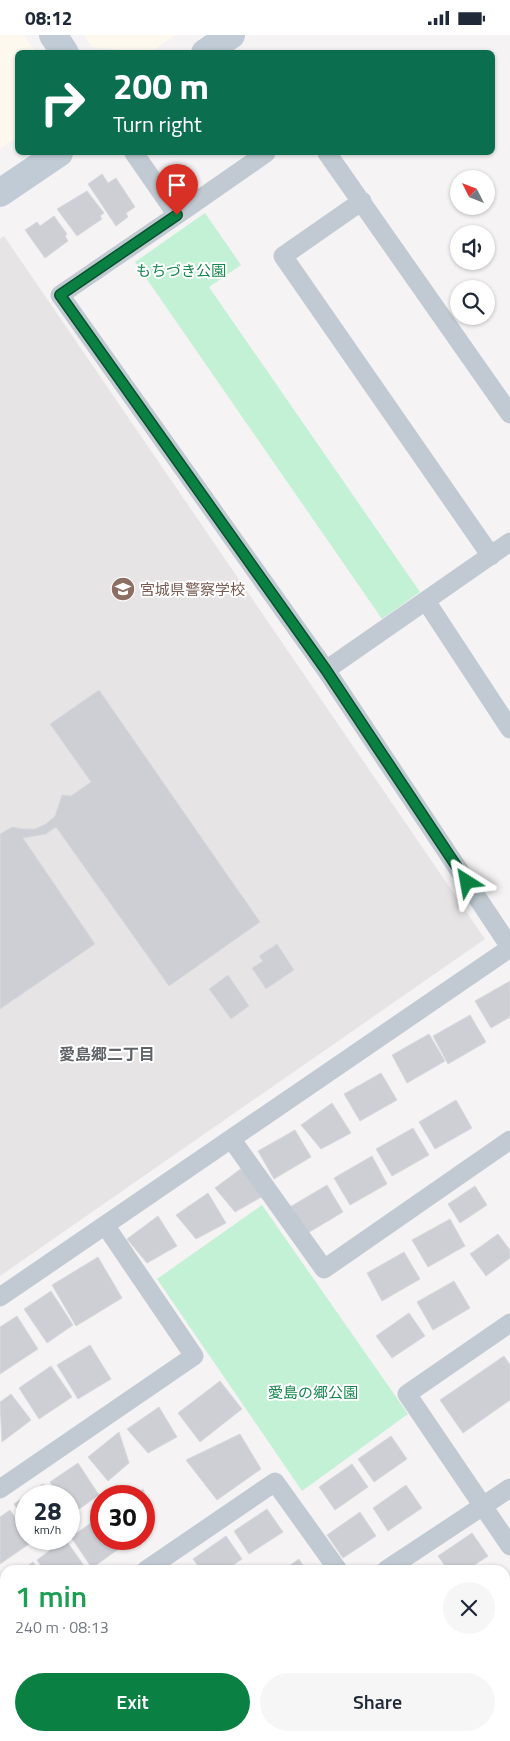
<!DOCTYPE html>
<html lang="en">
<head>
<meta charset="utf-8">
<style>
	:root { --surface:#fff; --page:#f6f6f7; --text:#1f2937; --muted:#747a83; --accent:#0b8043 }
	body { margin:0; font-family:"Titillium Web","Noto Sans JP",sans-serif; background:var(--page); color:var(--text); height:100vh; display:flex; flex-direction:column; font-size:19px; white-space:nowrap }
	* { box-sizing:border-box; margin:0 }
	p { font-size:16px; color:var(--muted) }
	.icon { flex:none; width:28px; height:28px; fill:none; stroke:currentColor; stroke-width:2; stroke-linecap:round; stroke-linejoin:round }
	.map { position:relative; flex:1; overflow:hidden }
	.drawer { position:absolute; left:0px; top:1530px; width:510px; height:176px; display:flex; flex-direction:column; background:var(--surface); border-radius:15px 15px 0 0; box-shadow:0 1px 4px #0004 }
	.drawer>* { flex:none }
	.guide { position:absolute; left:15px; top:15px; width:480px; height:105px; border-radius:8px; box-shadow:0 1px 4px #0004; background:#0b6e4f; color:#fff; overflow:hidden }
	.needle { width:32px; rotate:312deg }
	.tools { position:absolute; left:450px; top:135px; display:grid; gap:10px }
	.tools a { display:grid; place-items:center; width:45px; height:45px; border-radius:50%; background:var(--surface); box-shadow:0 1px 4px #0004; font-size:25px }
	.speed { position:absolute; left:15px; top:1450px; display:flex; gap:10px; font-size:25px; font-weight:700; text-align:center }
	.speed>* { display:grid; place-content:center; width:65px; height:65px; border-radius:50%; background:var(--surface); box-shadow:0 1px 4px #0004; line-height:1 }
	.speed small { font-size:12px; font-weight:400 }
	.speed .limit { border:8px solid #d22; background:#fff; color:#111 }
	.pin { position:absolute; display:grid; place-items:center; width:42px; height:42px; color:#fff; margin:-51px -21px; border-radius:50% 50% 50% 0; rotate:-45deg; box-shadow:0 0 5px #0007 }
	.pin .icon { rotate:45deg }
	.me { position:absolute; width:55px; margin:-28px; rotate:326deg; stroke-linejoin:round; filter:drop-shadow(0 0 4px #0008) }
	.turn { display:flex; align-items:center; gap:18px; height:105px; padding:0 15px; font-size:22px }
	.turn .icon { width:65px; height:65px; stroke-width:2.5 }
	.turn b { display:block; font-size:35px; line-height:42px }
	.round { display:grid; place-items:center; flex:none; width:52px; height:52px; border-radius:26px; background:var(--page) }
	.head { display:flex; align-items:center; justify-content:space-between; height:85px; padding:0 15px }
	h1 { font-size:30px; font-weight:600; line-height:38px; color:#1e9e55 }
	.action { display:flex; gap:10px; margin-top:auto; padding:10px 15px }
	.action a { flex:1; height:58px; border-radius:30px; background:var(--accent); color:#fff; font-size:20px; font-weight:600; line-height:58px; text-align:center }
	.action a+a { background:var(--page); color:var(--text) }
	.status { display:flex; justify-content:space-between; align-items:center; height:35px; padding:0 25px; background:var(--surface); direction:ltr }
	.status svg { height:14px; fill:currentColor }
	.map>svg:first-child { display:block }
	.commercial { fill:#fdf9ef }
	.education { fill:#e6e4e5 }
	.green { fill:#c3f1d5 }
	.building { fill:#cdcfd5; stroke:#d7d9de }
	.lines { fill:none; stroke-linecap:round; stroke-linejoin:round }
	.street { stroke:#c1cad2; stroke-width:19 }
	.secondary { stroke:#c1cbd6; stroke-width:28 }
	.route-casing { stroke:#07532c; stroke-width:12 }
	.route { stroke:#0b8043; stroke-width:9 }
	.labels { text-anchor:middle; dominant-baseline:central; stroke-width:4; stroke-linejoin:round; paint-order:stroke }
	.park-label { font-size:15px; fill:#17864f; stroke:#fff }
	.education-label { font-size:15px; fill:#785e54; stroke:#fff; text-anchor:start }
	.neighbourhood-label { font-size:16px; font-weight:bold; fill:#5f6368; stroke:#fff }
</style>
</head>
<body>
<div class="status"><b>08:12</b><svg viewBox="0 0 49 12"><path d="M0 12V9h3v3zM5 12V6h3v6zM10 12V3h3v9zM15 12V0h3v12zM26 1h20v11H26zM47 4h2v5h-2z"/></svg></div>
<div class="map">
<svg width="510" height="1706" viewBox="0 0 510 1706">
	<rect width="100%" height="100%" fill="#f5f3f3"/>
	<path class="commercial" d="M0,0H24L36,17L18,18L17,102L0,114Z
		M84,0H175L150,18L92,12Z"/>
	<path class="education" d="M4,201L485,904L0,1241V204Z"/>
	<path class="green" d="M205,178L241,230L209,252L420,557L382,584L135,227Z
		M262,1170L408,1379L302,1456L157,1244Z"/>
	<path class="building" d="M102,139L108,148L116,143L135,172L126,178L128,182L116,191L88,149Z
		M87,156L104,178L100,181L102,184L77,201L57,174Z
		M54,181L67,199L65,201L68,206L45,223L25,195L37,187L40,191Z
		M99,655L260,887L169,951L56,792L46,799L23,803L95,909L0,974V799L12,792L23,794H35L46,789L55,781L62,760L71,761L91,747L50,689Z
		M277,909L294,935L266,954L252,933L263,926L259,921Z
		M228,940L249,971L231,984L209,954Z
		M510,946V982L491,993L475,966Z
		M470,980L486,1007L448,1029L433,1001Z
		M429,999L445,1026L407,1048L392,1020Z
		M381,1038L397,1065L360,1086L344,1059Z
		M456,1065L472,1093L435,1114L419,1087Z
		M332,1068L351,1098L321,1114L301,1090Z
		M413,1093L429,1120L392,1141L376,1114Z
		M295,1095L311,1122L274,1144L258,1116Z
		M372,1121L387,1149L350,1170L334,1143Z
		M246,1130L265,1160L235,1177L215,1153Z
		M327,1150L343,1177L306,1199L290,1172Z
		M475,1151L487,1170L460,1188L448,1169Z
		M208,1158L226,1188L196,1204L176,1180Z
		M158,1181L177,1211L147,1228L127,1204Z
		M450,1184L465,1211L428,1232L412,1205Z
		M498,1199L510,1215V1223L486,1241L470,1219Z
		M404,1217L420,1244L382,1266L367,1238Z
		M98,1222L122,1263L76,1291L52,1250Z
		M454,1246L470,1273L433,1295L417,1267Z
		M51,1256L73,1290L47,1308L24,1274Z
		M409,1278L425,1301L392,1323L376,1301Z
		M17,1281L38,1314L0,1339V1292Z
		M90,1310L111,1344L78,1364L57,1330Z
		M504,1321L510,1330V1365L463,1398L440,1365Z
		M51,1331L72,1362L39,1384L19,1353Z
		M220,1346L242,1374L200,1407L178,1378Z
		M11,1359L31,1385L2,1407L0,1367Z
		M159,1372L177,1402L148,1418L127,1394Z
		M119,1397L129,1428L108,1446L88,1422Z
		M240,1399L261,1434L217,1465L186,1425Z
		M391,1401L407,1424L374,1447L358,1424Z
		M78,1428L99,1460L72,1479L69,1474V1461H60L50,1447Z
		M352,1429L368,1452L335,1475L319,1452Z
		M43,1449L52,1461H26V1486L14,1469Z
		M406,1450L422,1473L388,1496L373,1473Z
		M143,1454L154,1486L144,1494V1461H135Z
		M267,1474L283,1497L249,1519L234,1496Z
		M10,1475L26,1498V1504H30L32,1507L0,1529V1482Z
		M360,1477L376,1501L343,1523L327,1500Z
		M101,1481V1504H120L124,1510L92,1533L71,1502Z
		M472,1498L488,1521L467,1535H448L438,1521Z
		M226,1501L242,1524L226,1535H201L193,1524Z
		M65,1504L85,1532L81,1535H44L37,1525Z
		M299,1524L306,1535H283Z
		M33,1527L39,1535H22Z
		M505,1550L510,1558V1575L505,1579Z
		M0,1567L5,1574V1594L0,1597Z
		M5,1654V1695L4,1696L0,1692V1658Z
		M31,1701H85L88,1706H34Z
		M177,1701H190L193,1706H170Z
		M204,1701H233L226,1706H207Z
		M274,1701H304L308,1706H267Z"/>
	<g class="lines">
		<path class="street" d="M134,118L177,180L266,118
			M327,118L510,379
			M362,166L283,221L491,521
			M177,180L60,260L326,635L510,912
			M426,566L510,694
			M326,635L510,507
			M232,1105L324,1234L510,1105
			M0,1262L510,913
			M510,1288L407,1359L510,1511
			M0,1454L194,1321L105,1190
			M146,1535L275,1447L338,1535
			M386,1535L510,1453
			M0,1635L5,1631
			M143,1706L150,1701"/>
		<path class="secondary" d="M53,0L65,18
			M205,18L231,0
			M0,158L59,118
			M505,1639L510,1636
			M407,1706L414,1701"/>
	</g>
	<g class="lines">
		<g class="route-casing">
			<path id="route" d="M177,180L60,260L326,635L467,847"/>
		</g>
		<use href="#route" class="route"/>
	</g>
	<defs>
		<g id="school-disc" transform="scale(1.25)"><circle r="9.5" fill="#8d6e63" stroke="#fff"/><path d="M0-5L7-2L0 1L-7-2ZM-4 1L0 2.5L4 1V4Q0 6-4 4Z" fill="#fff"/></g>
	</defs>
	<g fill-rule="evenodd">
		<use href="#school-disc" x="123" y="554"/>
	</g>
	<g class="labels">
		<g class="park-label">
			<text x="181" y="235">もちづき公園</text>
			<text x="313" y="1357">愛島の郷公園</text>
		</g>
		<g class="education-label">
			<text x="140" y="554">宮城県警察学校</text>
		</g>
		<g class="neighbourhood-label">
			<text x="107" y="1019">愛島郷二丁目</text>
		</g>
	</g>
</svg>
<div class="tools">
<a><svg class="needle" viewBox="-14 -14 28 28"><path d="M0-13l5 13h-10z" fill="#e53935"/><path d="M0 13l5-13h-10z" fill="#747a83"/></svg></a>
<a><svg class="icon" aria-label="sound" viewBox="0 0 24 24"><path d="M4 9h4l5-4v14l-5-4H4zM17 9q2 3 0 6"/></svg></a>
<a><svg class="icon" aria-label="search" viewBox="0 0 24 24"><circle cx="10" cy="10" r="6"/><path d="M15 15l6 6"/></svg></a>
</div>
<div class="speed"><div>28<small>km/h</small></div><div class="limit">30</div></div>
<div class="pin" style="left:177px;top:180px;background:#d93025"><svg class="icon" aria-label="arrive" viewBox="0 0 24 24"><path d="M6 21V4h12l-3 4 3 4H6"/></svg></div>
<svg class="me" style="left:467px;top:847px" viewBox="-20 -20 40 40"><path d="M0-17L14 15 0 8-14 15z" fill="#0b8043" stroke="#fff" stroke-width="4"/></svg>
<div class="guide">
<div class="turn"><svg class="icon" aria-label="right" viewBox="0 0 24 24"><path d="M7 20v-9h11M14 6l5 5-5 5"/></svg><div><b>200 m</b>Turn right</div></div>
</div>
<section class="drawer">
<div class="head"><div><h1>1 min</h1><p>240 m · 08:13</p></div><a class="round"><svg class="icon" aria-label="close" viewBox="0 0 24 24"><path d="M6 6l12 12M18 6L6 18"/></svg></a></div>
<div class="action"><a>Exit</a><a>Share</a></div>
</section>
</div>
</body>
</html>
